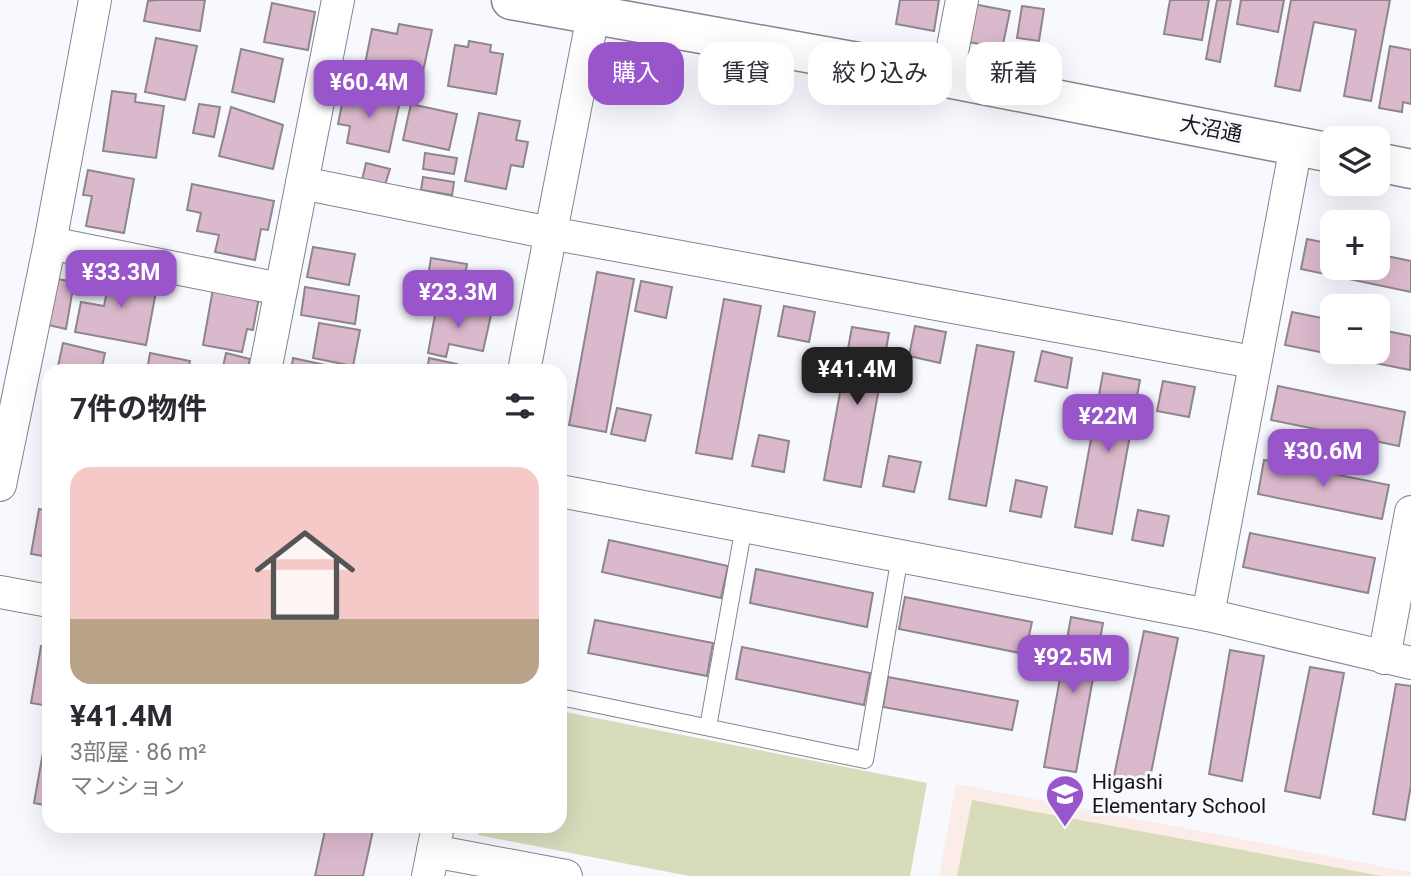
<!DOCTYPE html>
<html lang="ja">
<head>
<meta charset="utf-8">
<style>
	body { margin:0; font-family:Roboto,"Noto Sans JP",sans-serif; background:#f7f7f7; color:#2b2b33; height:100vh; display:flex; flex-direction:column; font-size:26px; white-space:nowrap }
	* { box-sizing:border-box; margin:0 }
	p { font-size:23px; color:#7c7c81 }
	.icon { flex:none; width:38px; height:38px; fill:none; stroke:currentColor; stroke-width:2; stroke-linecap:round; stroke-linejoin:round }
	.map { position:relative; flex:1; overflow:hidden }
	.sheet { position:absolute; left:42px; top:364px; width:525px; height:469px; display:flex; flex-direction:column; background:#fff; border-radius:21px; box-shadow:0 7px 28px #0002 }
	.sheet>* { flex:none }
	.hud { position:absolute; left:588px; top:42px; width:665px; height:63px; display:flex; gap:14px }
	.tools { position:absolute; left:1320px; top:126px; display:grid; gap:14px }
	.tools a { display:grid; place-items:center; width:70px; height:70px; border-radius:14px; background:#fff; box-shadow:0 7px 28px #0002; font-size:35px }
	.price { position:absolute; translate:-50% -60px; padding:0 16px; border-radius:14px; background:#9956cb; color:#fff; font-size:23px; line-height:46px; filter:drop-shadow(0 2px 4px #0008) }
	.price::after { content:''; position:absolute; left:50%; top:42px; width:21px; height:16px; margin-left:-10px; background:inherit; clip-path:polygon(0 0,100% 0,50% 100%) }
	.price.current { background:#222; color:#fff }
	ul { padding:0; list-style:none }
	li { display:grid; align-content:center; gap:14px; height:371px; padding:0 28px }
	li span { display:grid; place-items:center; height:217px; border-radius:21px; color:#555 }
	li>.icon { margin-inline-start:auto }
	span .icon { width:126px; height:126px; fill:#fffc; stroke-width:1 }
	li b { font-size:30px }
	h2 { display:flex; justify-content:space-between; align-items:center; height:84px; padding:0 28px; font-size:30px }
	.pill { padding:0 24px; border-radius:21px; background:#fff; box-shadow:0 7px 28px #0002; font-size:24px; line-height:63px }
	.pill.current { background:#9956cb; color:#fff }
	.map>svg:first-child { display:block }
	.education { fill:#fbece7 }
	.green { fill:#d8dcbb }
	.building { fill:#dbb9cc; stroke:#8f868b; stroke-width:2 }
	.lines { fill:none; stroke-linecap:round; stroke-linejoin:round }
	.service-casing { stroke:#84858d; stroke-width:18 }
	.minor-casing { stroke:#84858d; stroke-width:34 }
	.tertiary-casing { stroke:#84858d; stroke-width:41 }
	.service { stroke:#fff; stroke-width:16 }
	.minor { stroke:#fff; stroke-width:32 }
	.tertiary { stroke:#fff; stroke-width:38 }
	.labels { text-anchor:middle; dominant-baseline:central; stroke-width:6; stroke-linejoin:round; paint-order:stroke }
	.street-label { font-size:21px; fill:#161619; stroke:#f8f9ff }
	.poi-label { font-size:21px; fill:#161619; stroke:#f8f9ff; text-anchor:start }
</style>
</head>
<body>
<div class="map">
<svg width="1411" height="876" viewBox="0 0 1411 876">
	<rect width="100%" height="100%" fill="#f8f9ff"/>
	<path class="education" d="M956 784 1411 872V876H939Z"/>
	<g class="green">
		<path d="M560 711 927 783 910 876H689L478 835 480 826H560Z"/>
		<path d="M972 800 1382 876H957Z"/>
	</g>
	<g class="building">
		<path d="M157 0H205L200 31 144 21 148 1Z"/>
		<path d="M900 0H939L934 31 896 24Z"/>
		<path d="M1170 0H1209L1202 40 1164 34Z"/>
		<path d="M1217 0H1231L1220 62 1206 59Z"/>
		<path d="M1241 0H1284L1278 32 1237 24Z"/>
		<path d="M1291 0H1390L1371 101 1344 96 1356 30 1314 22 1300 91 1275 86Z"/>
		<path d="M272 3 315 12 308 50 264 42Z"/>
		<path d="M968 3 1010 11 1002 49 960 40Z"/>
		<path d="M1022 6 1044 9 1039 41 1017 38Z"/>
		<path d="M399 24 432 30 422 76 365 64 372 29 397 34Z"/>
		<path d="M156 38 197 46 185 100 145 92Z"/>
		<path d="M469 41 491 45 490 52 503 54 496 94 448 86 455 45 468 47Z"/>
		<path d="M1390 46 1411 50V104L1403 102 1402 112 1379 108Z"/>
		<path d="M241 49 283 59 274 102 232 92Z"/>
		<path d="M345 89 400 101 389 152 347 143 350 126 338 124Z"/>
		<path d="M112 91 136 94 135 102 164 106 156 158 103 151Z"/>
		<path d="M199 104 220 107 214 137 193 133Z"/>
		<path d="M411 104 457 114 449 150 403 140Z"/>
		<path d="M231 107 283 125 273 169 219 156Z"/>
		<path d="M479 113 520 121 516 140 528 142 523 167 511 165 506 189 465 181Z"/>
		<path d="M425 153 457 158 454 174 423 169Z"/>
		<path d="M366 163 390 169 385 185 362 180Z"/>
		<path d="M88 170 134 179 124 233 86 226 92 196 83 195Z"/>
		<path d="M423 177 454 182 452 195 421 190Z"/>
		<path d="M192 184 274 201 268 230 261 229 255 260 215 252 219 235 197 231 201 213 187 210Z"/>
		<path d="M1307 239 1332 244V268H1377V254L1411 261V292L1301 269Z"/>
		<path d="M313 247 355 254 349 285 307 277Z"/>
		<path d="M431 258 467 264 461 301 425 295Z"/>
		<path d="M111 271 158 281 146 345 75 332 81 302 104 306Z"/>
		<path d="M597 272 634 279 606 432 569 425Z"/>
		<path d="M58 279 74 282 66 329 48 325Z"/>
		<path d="M641 281 672 287 666 318 635 311Z"/>
		<path d="M305 287 359 296 355 324 301 315Z"/>
		<path d="M213 289 259 297 253 330 247 329 242 352 203 345Z"/>
		<path d="M724 299 761 306 732 459 696 453Z"/>
		<path d="M437 304 491 315 483 351 449 344 446 357 428 353Z"/>
		<path d="M784 306 815 312 809 342 778 336Z"/>
		<path d="M1292 312 1332 320V352H1377V329L1411 336 1410 370 1285 345Z"/>
		<path d="M319 323 360 330 353 366 313 358Z"/>
		<path d="M915 326 946 332 940 363 909 356Z"/>
		<path d="M852 327 889 333 861 487 824 480Z"/>
		<path d="M63 343 105 353 101 371H57Z"/>
		<path d="M977 345 1014 352 986 506 949 499Z"/>
		<path d="M1042 351 1072 358 1067 388 1035 381Z"/>
		<path d="M150 353 190 361 188 371H147Z"/>
		<path d="M226 353 250 359 247 371 223 367Z"/>
		<path d="M293 358 353 371H291Z"/>
		<path d="M429 358 457 364 456 371H427Z"/>
		<path d="M1103 373 1140 380 1112 534 1075 527Z"/>
		<path d="M1163 381 1195 387 1189 417 1157 411Z"/>
		<path d="M1278 386 1405 412 1399 446 1271 420Z"/>
		<path d="M617 408 651 415 645 441 611 434Z"/>
		<path d="M759 435 789 441 784 472 752 466Z"/>
		<path d="M889 456 921 462 914 492 883 486Z"/>
		<path d="M1264 460 1389 485 1382 519 1258 494Z"/>
		<path d="M1016 480 1047 487 1041 517 1010 511Z"/>
		<path d="M39 509 49 511V557L31 554Z"/>
		<path d="M1138 510 1169 516 1163 546 1132 540Z"/>
		<path d="M1250 533 1375 558 1368 593 1243 567Z"/>
		<path d="M609 540 728 566 721 598 602 572Z"/>
		<path d="M756 569 873 593 867 627 750 603Z"/>
		<path d="M905 597 1032 622 1025 654 899 629Z"/>
		<path d="M1071 617 1103 623 1076 772 1044 767Z"/>
		<path d="M595 620 713 643 707 676 588 653Z"/>
		<path d="M1144 631 1178 638 1148 788 1113 781Z"/>
		<path d="M41 646 49 648V706L31 703Z"/>
		<path d="M742 647 870 673 864 705 736 679Z"/>
		<path d="M1230 650 1264 656 1242 781 1209 774Z"/>
		<path d="M1310 667 1344 673 1320 798 1285 791Z"/>
		<path d="M888 677 1018 701 1012 730 883 707Z"/>
		<path d="M1396 684 1411 686V785L1405 820 1373 814Z"/>
		<path d="M49 718V806L34 803Z"/>
		<path d="M326 826H374L363 876H315Z"/>
	</g>
	<g class="lines">
		<g class="service-casing">
			<g id="service">
				<path d="M560 697 865 760 900 556"/>
				<path d="M708 727 744 526"/>
			</g>
		</g>
		<g class="minor-casing">
			<g id="minor">
				<path d="M947 78 962 0"/>
				<path d="M302 183 550 233 1253 362"/>
				<path d="M50 243 280 289"/>
				<path d="M265 371 338 0"/>
				<path d="M524 371 596 0"/>
				<path d="M0 485 50 243 95 0"/>
				<path d="M560 491 1208 615 1411 663"/>
				<path d="M0 592 49 601"/>
				<path d="M1208 615 1296 146"/>
				<path d="M1384 658 1411 512"/>
				<path d="M433 851 566 876"/>
				<path d="M428 876 438 826"/>
			</g>
		</g>
		<g class="tertiary-casing">
			<g id="tertiary">
				<path d="M511 0 947 78 1332 153"/>
				<path d="M1377 162 1411 169"/>
			</g>
		</g>
		<use href="#service" class="service"/>
		<use href="#minor" class="minor"/>
		<use href="#tertiary" class="tertiary"/>
	</g>
	<defs>
		<g id="school-pin" transform="scale(2.0125)"><path d="M0 17L-7.5 6A9.5 9.5 0 1 1 7.5 6Z" fill="#9956cb" stroke="#f8f9ff"/><path d="M0-5L7-2L0 1L-7-2ZM-4 1L0 2.5L4 1V4Q0 6-4 4Z" fill="#fff"/></g>
	</defs>
	<g fill-rule="evenodd">
		<use href="#school-pin" x="1065" y="794"/>
	</g>
	<g class="labels">
		<g class="street-label">
			<text transform="translate(1211 129) rotate(11)">大沼通</text>
		</g>
		<g class="poi-label">
			<text x="1092" y="782">Higashi<tspan x="1092" dy="24">Elementary School</tspan></text>
		</g>
	</g>
</svg>
<div class="tools">
<a><svg class="icon" aria-label="layers" viewBox="0 0 24 24"><path d="M12 4l9 5-9 5-9-5zM3 14l9 5 9-5"/></svg></a>
<a>+</a>
<a>−</a>
</div>
<b class="price" style="left:369px;top:120px">¥60.4M</b>
<b class="price" style="left:121px;top:310px">¥33.3M</b>
<b class="price" style="left:458px;top:330px">¥23.3M</b>
<b class="price current" style="left:857px;top:407px">¥41.4M</b>
<b class="price" style="left:1108px;top:454px">¥22M</b>
<b class="price" style="left:1323px;top:489px">¥30.6M</b>
<b class="price" style="left:1073px;top:695px">¥92.5M</b>
<div class="hud">
<a class="pill current">購入</a>
<a class="pill">賃貸</a>
<a class="pill">絞り込み</a>
<a class="pill">新着</a>
</div>
<section class="sheet">
<h2>7件の物件<svg class="icon" aria-label="filters" viewBox="0 0 24 24"><path d="M4 7h16M4 17h16"/><circle cx="9" cy="7" r="2"/><circle cx="15" cy="17" r="2"/></svg></h2>
<ul>
<li><span style="background:linear-gradient(#f6c9c9 70%,#b9a48a 0)"><svg class="icon" aria-label="home" viewBox="0 0 24 24"><path d="M3 11l9-7 9 7M6 9v11h12V9"/></svg></span><div><b>¥41.4M</b><p>3部屋 · 86 m²</p><p>マンション</p></div></li>
</ul>
</section>
</div>
</body>
</html>
